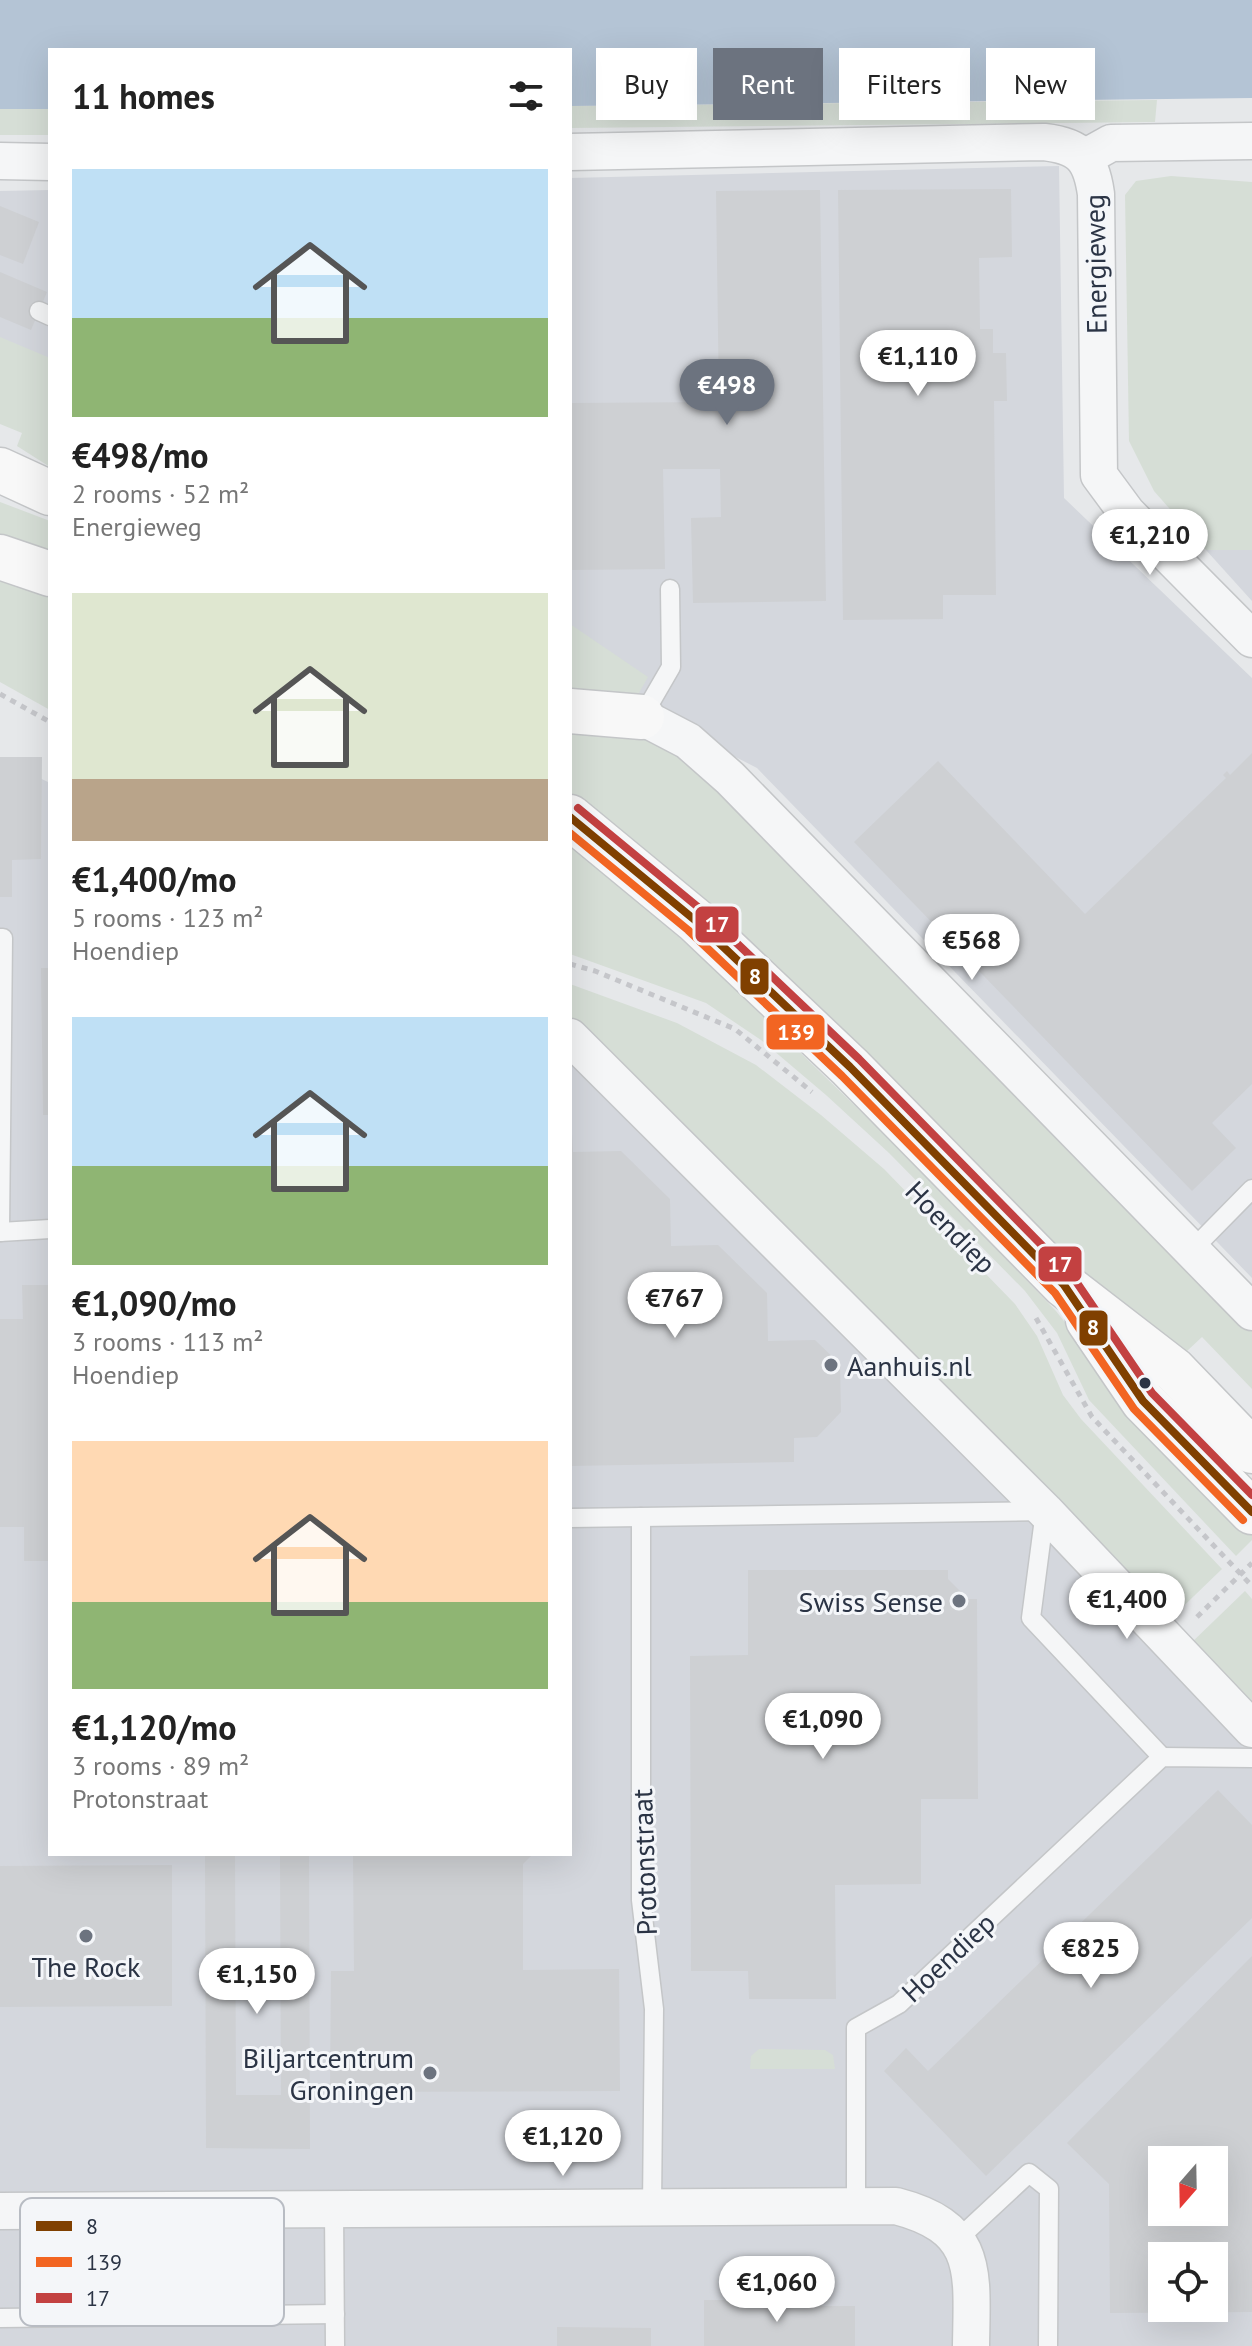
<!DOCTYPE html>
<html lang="en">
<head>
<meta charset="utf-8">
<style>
	body { margin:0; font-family:"PT Sans",sans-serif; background:#f2f2f2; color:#222; height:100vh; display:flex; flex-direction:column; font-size:30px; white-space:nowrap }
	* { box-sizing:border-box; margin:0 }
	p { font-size:26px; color:#767676 }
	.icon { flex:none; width:44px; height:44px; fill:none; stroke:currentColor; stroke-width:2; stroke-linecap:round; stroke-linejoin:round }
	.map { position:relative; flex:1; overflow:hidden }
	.sheet { position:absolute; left:48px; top:48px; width:524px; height:1808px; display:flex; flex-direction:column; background:#fff; border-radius:0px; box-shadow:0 8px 32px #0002 }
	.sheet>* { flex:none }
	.top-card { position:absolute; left:596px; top:48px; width:536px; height:72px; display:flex; gap:16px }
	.needle { width:52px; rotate:200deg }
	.buttons { position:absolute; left:1148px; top:2146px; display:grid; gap:16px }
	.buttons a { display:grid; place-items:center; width:80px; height:80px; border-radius:0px; background:#fff; box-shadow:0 8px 32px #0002; font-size:40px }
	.price { position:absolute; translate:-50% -68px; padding:0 18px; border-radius:28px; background:#fff; color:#222; font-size:26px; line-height:52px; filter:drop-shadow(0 2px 4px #0008) }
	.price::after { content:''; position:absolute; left:50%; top:48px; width:24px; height:18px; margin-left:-12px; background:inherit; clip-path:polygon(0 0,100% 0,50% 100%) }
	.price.current { background:#6c737f; color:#fff }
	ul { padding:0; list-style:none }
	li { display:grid; align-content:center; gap:16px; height:424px; padding:0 24px }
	li span { display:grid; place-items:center; height:248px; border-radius:0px; color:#555 }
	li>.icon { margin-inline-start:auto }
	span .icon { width:144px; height:144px; fill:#fffc; stroke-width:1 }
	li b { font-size:34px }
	h2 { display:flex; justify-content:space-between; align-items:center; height:96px; padding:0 24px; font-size:34px }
	.tag { padding:0 28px; border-radius:0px; background:#fff; box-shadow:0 8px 32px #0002; font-size:28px; line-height:72px }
	.tag.current { background:#6c737f; color:#fff }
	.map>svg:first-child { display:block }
	.built { fill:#d4d7dd; fill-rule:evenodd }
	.green { fill:#d6ded6 }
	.water { fill:#b4c4d5 }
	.building { fill:#ced0d3; fill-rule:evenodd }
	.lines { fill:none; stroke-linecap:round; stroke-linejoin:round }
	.lane-casing { stroke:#c4c6c8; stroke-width:21 }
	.street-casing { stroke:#c4c6c8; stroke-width:39 }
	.secondary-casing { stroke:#c4c6c8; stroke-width:47 }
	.path { stroke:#c5c6ca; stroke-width:5; stroke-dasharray:6 6; stroke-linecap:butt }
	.lane { stroke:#f5f6f7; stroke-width:18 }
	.street { stroke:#f5f6f7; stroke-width:36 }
	.secondary { stroke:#f8f8f8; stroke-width:44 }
	.bus-1-casing { stroke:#f4f6f9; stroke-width:14 }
	.bus-2-casing { stroke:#f4f6f9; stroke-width:14 }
	.bus-3-casing { stroke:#f4f6f9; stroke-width:14 }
	.bus-1 { stroke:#804000; stroke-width:8 }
	.bus-2 { stroke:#f26522; stroke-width:8 }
	.bus-3 { stroke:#c34141; stroke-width:8 }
	.poi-dot { fill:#6c737f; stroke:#f4f6f9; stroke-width:3 }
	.bus-dot { fill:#2b3445; stroke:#f4f6f9; stroke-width:3 }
	.labels { text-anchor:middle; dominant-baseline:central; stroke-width:6; stroke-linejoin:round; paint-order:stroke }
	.street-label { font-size:28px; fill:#2b3445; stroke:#f4f6f9 }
	.poi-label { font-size:28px; fill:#2b3445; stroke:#f4f6f9; text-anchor:end }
	.key { fill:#f4f6f9; stroke:#b8bcc3; stroke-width:2 }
	.key-label { font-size:22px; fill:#2b3445 }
	.line-badge { stroke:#f4f6f9; stroke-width:3 }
	.badge-label { font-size:22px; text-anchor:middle; font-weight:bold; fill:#fff }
</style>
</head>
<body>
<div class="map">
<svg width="1252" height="2346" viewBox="0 0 1252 2346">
	<rect width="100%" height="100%" fill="#e6e8ea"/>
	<g class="built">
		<path d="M1059 166 1064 498 1252 678V1278L757 768 570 672V178Z"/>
		<path d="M50 190V373L0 344V191Z"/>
		<path d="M1206 550H1252V601Z"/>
		<path d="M0 759 50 783V1854H570V1034L1252 1723V2346H0ZM1162 2160H1214V2212H1162ZM1162 2256H1214V2308H1162Z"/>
	</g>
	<g class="green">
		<path d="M1157 100 1155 122 570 128V106Z"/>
		<rect x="0" y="109" width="50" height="26"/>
		<path d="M1171 176 1252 182V550H1206L1154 491 1129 441 1125 195 1136 181Z"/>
		<path d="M0 337 50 358V467L17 446 22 433 0 424Z"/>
		<path d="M0 502 50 521V562L0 545Z"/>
		<path d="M0 574 50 592V710L0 682Z"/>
		<path d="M570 624 648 677 635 700 570 699Z"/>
		<path d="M570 720 684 749 1252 1331V1389L1202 1337 1187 1351 1108 1297 632 841 570 792Z"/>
		<path d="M570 845 618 882 710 965 919 1168 1056 1311 1126 1399 1252 1531V1540L1236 1556 1089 1400 1057 1333 1025 1291 889 1153 826 1095 761 1040 706 1003 570 954Z"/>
		<path d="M570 984 677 1023 756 1065 821 1115 884 1169 1015 1304 1037 1336 1063 1395 1081 1419 1222 1569 1166 1623 570 1018Z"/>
		<path d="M1245 1591 1252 1599V1713L1188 1646Z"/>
		<path d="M759 2049 825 2050 833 2055 835 2069H750L751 2056Z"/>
	</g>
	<path class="water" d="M0 0H1252V98L570 106V50H50V109H0Z"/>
	<g class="building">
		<path d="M1011 189 1012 257 979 258 980 329H993V353H1006L1007 401H994L996 595H943V619L843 620 838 190Z"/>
		<path d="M820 190 826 601 693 603 691 518 721 517 720 469H663L665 569 570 570V403L719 402 716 191Z"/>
		<path d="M0 206 39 222 23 264 0 255Z"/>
		<path d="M0 272 47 292 31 330 0 317Z"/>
		<path d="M1252 753V1084L1212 1123 1236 1148 1192 1191 854 842 938 761 1085 914 1226 778 1223 775 1227 771 1230 775Z"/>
		<path d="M0 757H42L41 859 12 860V897H0Z"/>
		<path d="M41 968H50V1115H43Z"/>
		<path d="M570 1098 573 1152 621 1151 670 1199 671 1246 718 1245 767 1293 768 1341 815 1340 840 1364 841 1412 817 1437 794 1438V1462L570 1466Z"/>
		<path d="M22 1285H50V1561H24V1527H0V1319H23Z"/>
		<path d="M748 1570H948V1579L968 1599H977L978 1799H921V1884L835 1885 836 1999H749L748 1971H691L690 1656 748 1655Z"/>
		<path d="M1218 1790 1252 1825V1918L986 2176 884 2071 906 2048 928 2071Z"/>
		<path d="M205 1854H235L236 2095H281L280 1854H309L310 2149 206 2148Z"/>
		<path d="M353 1854H528L531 1856 523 1864V1970L619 1969 620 2091 330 2092 331 1971H354Z"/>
		<path d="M172 1865V2006L0 2007V1866Z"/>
		<path d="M1252 1956V2312L1110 2313 1109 2184 1067 2143ZM1162 2160H1214V2212H1162ZM1162 2256H1214V2308H1162Z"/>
		<path d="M704 2300H782V2306H855V2346H704Z"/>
		<path d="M557 2327 651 2328V2346H557Z"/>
	</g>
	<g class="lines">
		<g class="lane-casing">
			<g id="lane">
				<path d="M39 311 50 316"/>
				<path d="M642 717 671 667 670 589"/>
				<path d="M0 938H3L0 1232"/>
				<path d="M0 1232 50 1229"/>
				<path d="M1193 1249 1252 1189"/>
				<path d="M641 1517V1900L654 2009 652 2207"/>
				<path d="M570 1518 1045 1511 1031 1618 1162 1757"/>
				<path d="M856 2204V2028L899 2004 1162 1757 1252 1758"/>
				<path d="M334 2210 335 2346"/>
				<path d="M958 2239 1029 2173 1049 2189 1048 2346"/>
				<path d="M0 2318 335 2314"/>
			</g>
		</g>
		<g class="street-casing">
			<g id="street">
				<path d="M570 152 1044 142C1080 146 1091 158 1096 194L1099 475 1127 513 1252 639"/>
				<path d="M1084 158 1111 143 1252 141"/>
				<path d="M0 161 50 162"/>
				<path d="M642 717 688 741 730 778 1252 1312"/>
				<path d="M570 1037 1045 1511 1252 1729"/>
				<path d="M0 2211 896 2206C980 2228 972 2271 971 2346"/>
			</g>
		</g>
		<g class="secondary-casing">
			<g id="secondary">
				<path d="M0 470 50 493"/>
				<path d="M0 557 50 574"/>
				<path d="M570 711 642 717"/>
				<path d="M570 817 696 921 850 1067 1064 1285 1174 1370 1252 1451"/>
				<path d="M1088 1320 1143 1401 1252 1512"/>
			</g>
		</g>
		<g class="path">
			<path d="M0 694 50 722"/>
			<path d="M570 964 595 971 735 1029 812 1092"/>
			<path d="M1036 1318 1092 1417 1252 1586"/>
			<path d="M1197 1617 1252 1563"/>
		</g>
		<use href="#lane" class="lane"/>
		<use href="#street" class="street"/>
		<use href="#secondary" class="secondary"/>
		<g class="bus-1-casing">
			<path id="bus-1" d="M570 817 696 921 850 1067 1064 1285 1143 1401 1252 1512"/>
		</g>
		<g class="bus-2-casing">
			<path id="bus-2" d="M570 833 688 930 842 1076 1055 1293 1134 1409 1243 1520"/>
		</g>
		<g class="bus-3-casing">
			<path id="bus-3" d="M578 808 704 912 859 1059 1073 1277 1152 1393 1252 1495"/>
		</g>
		<use href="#bus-1" class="bus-1"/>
		<use href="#bus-2" class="bus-2"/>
		<use href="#bus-3" class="bus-3"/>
	</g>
	<g class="poi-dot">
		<circle cx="831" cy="1365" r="8"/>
		<circle cx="959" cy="1601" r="8"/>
		<circle cx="86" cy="1936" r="8"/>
		<circle cx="430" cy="2073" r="8"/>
	</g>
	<circle class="bus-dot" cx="1145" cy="1383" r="7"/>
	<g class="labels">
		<g class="street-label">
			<text transform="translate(1095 264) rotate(-91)">Energieweg</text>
			<text transform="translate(951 1227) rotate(46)">Hoendiep</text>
			<text transform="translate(644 1862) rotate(-92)">Protonstraat</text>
			<text transform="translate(948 1957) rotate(-43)">Hoendiep</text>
		</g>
		<g class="poi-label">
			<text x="847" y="1365" text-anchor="start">Aanhuis.nl</text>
			<text x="943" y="1601">Swiss Sense</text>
			<text x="86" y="1966" text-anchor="middle">The Rock</text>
			<text x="414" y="2057">Biljartcentrum<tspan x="414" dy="32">Groningen</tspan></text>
		</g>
	</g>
	<rect x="20" y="2198" width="264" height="128" rx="12" class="key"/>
	<rect x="36" y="2221" width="36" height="10" fill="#804000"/>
	<rect x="36" y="2257" width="36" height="10" fill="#f26522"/>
	<rect x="36" y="2293" width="36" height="10" fill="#c34141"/>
	<g class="key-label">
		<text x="86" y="2234">8</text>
		<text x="86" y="2270">139</text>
		<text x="86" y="2306">17</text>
	</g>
	<g class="line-badge">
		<rect x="694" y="905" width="46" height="39" rx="8" fill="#c34141"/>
		<rect x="739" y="957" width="31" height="39" rx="8" fill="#804000"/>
		<rect x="765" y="1013" width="61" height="38" rx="8" fill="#f26522"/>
		<rect x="1037" y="1245" width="46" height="38" rx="8" fill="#c34141"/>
		<rect x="1078" y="1309" width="31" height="38" rx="8" fill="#804000"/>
	</g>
	<g class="badge-label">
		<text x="717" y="932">17</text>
		<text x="755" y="984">8</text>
		<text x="796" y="1040">139</text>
		<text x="1060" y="1272">17</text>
		<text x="1093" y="1335">8</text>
	</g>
</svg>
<div class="buttons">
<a><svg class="needle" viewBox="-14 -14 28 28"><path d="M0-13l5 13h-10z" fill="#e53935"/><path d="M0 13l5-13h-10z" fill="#767676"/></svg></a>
<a><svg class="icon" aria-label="locate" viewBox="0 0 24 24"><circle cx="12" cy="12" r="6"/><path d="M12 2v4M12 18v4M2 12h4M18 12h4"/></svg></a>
</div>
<b class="price" style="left:918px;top:398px">€1,110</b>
<b class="price current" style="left:727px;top:427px">€498</b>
<b class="price" style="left:1150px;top:577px">€1,210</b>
<b class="price" style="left:972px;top:982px">€568</b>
<b class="price" style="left:675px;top:1340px">€767</b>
<b class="price" style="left:1127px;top:1641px">€1,400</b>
<b class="price" style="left:823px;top:1761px">€1,090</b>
<b class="price" style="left:1091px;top:1990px">€825</b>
<b class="price" style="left:257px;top:2016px">€1,150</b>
<b class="price" style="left:563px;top:2178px">€1,120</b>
<b class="price" style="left:777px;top:2324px">€1,060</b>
<div class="top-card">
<a class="tag">Buy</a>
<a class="tag current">Rent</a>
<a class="tag">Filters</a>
<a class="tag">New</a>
</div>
<section class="sheet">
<h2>11 homes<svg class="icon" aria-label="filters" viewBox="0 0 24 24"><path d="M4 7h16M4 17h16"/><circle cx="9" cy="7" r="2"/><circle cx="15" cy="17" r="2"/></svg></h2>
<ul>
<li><span style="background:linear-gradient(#bfe0f5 60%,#8fb573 0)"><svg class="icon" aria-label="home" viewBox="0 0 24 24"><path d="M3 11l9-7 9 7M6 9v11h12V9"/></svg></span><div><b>€498/mo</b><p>2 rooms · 52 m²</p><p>Energieweg</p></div></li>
<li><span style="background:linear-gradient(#dfe7d0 75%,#b9a48a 0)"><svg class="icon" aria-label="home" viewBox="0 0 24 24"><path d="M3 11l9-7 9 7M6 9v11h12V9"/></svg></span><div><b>€1,400/mo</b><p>5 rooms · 123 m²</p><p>Hoendiep</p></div></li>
<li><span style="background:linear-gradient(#bfe0f5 60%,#8fb573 0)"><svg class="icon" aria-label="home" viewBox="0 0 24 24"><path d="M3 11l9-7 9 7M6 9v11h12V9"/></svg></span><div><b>€1,090/mo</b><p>3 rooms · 113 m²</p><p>Hoendiep</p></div></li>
<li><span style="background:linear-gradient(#ffd9b3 65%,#8fb573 0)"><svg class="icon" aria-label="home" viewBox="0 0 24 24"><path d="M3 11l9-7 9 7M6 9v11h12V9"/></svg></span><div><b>€1,120/mo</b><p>3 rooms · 89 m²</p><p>Protonstraat</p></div></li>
</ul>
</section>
</div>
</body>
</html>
